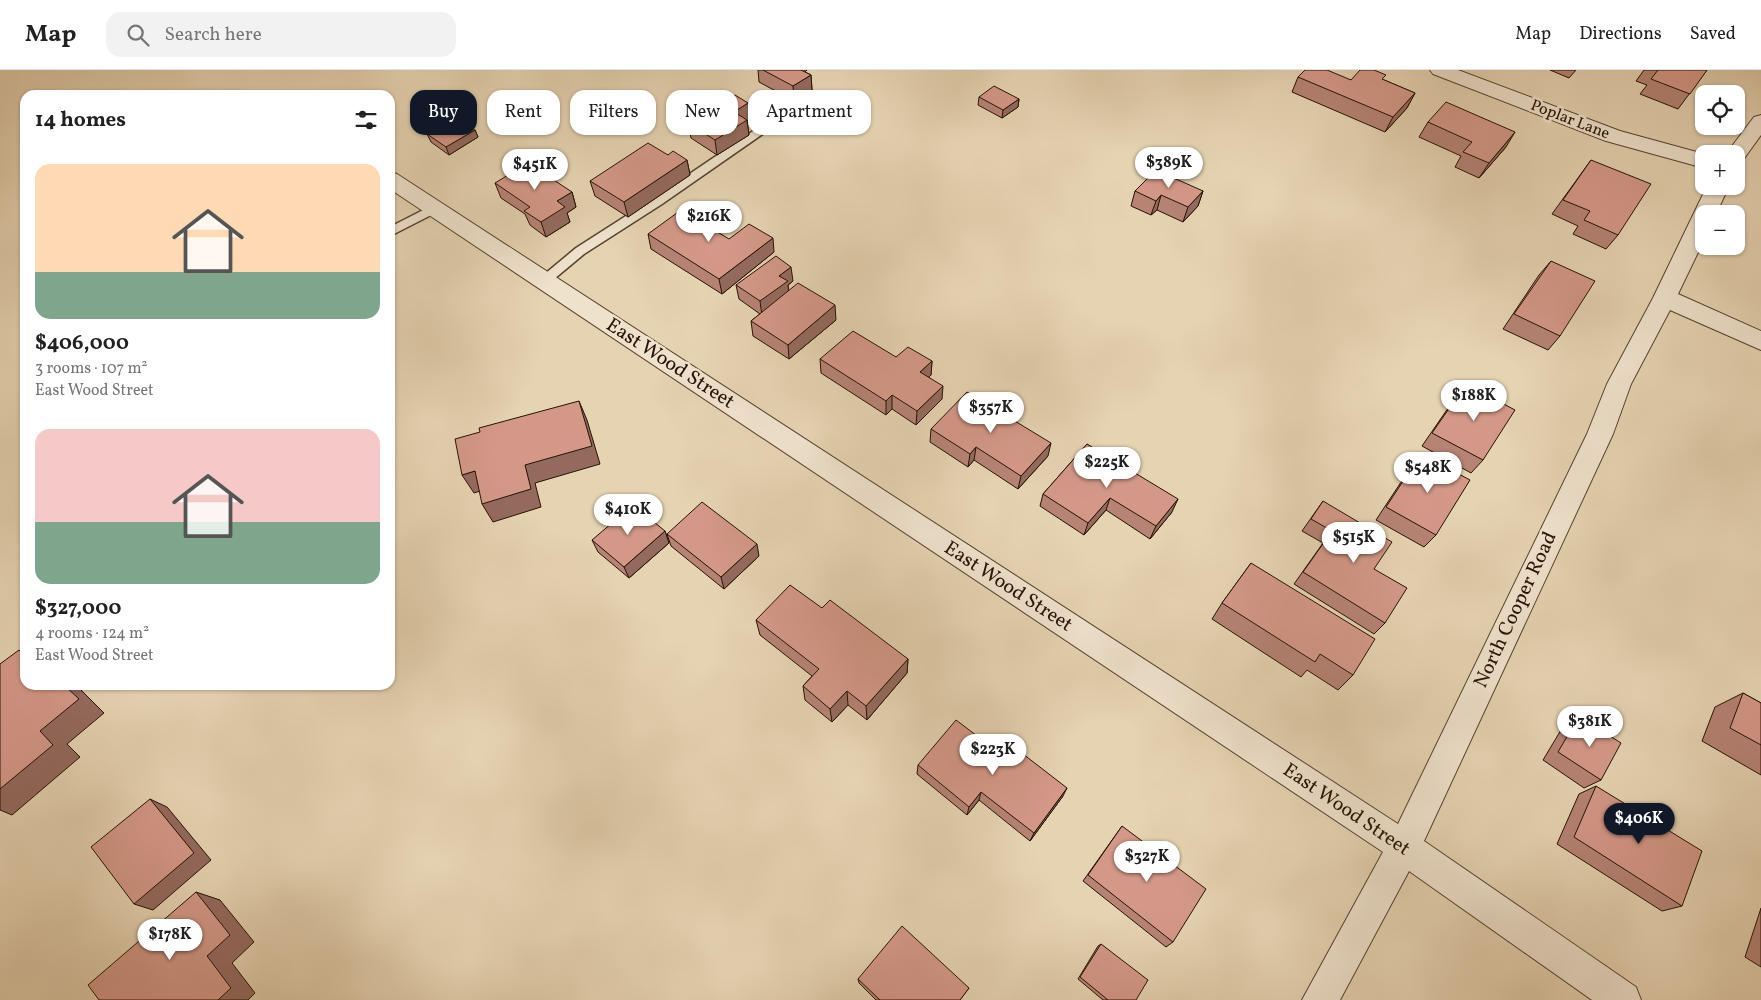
<!DOCTYPE html>
<html lang="en">
<head>
<meta charset="utf-8">
<style>
	body { margin:0; font-family:Vollkorn,serif; background:#f2f2f2; color:#222; height:100vh; display:flex; flex-direction:column; font-size:19px; white-space:nowrap }
	* { box-sizing:border-box; margin:0 }
	p { font-size:16px; color:#767676 }
	.icon { flex:none; width:28px; height:28px; fill:none; stroke:currentColor; stroke-width:2; stroke-linecap:round; stroke-linejoin:round }
	.map { position:relative; flex:1; overflow:hidden }
	.details { position:absolute; left:20px; top:20px; width:375px; height:600px; display:flex; flex-direction:column; background:#fff; border-radius:15px; box-shadow:0 1px 4px #0004 }
	.details>* { flex:none }
	.top-card { position:absolute; left:410px; top:20px; width:475px; height:45px; display:flex; gap:10px }
	.fabs { position:absolute; left:1695px; top:15px; display:grid; gap:10px }
	.fabs a { display:grid; place-items:center; width:50px; height:50px; border-radius:10px; background:#fff; box-shadow:0 1px 4px #0004; font-size:25px }
	.price { position:absolute; translate:-50% -42px; padding:0 11px; border-radius:18px; background:#fff; color:#222; font-size:16px; line-height:32px; filter:drop-shadow(0 1px 2px #0008) }
	.price::after { content:''; position:absolute; left:50%; top:30px; width:15px; height:11px; margin-left:-8px; background:inherit; clip-path:polygon(0 0,100% 0,50% 100%) }
	.price.on { background:#111827; color:#fff }
	ul { padding:0; list-style:none }
	li { display:grid; align-content:center; gap:10px; height:265px; padding:0 15px }
	li span { display:grid; place-items:center; height:155px; border-radius:15px; color:#555 }
	li>.icon { margin-inline-start:auto }
	span .icon { width:90px; height:90px; fill:#fffc; stroke-width:1 }
	li b { font-size:21px }
	h2 { display:flex; justify-content:space-between; align-items:center; height:60px; padding:0 15px; font-size:21px }
	.tag { padding:0 18px; border-radius:15px; background:#fff; box-shadow:0 1px 4px #0004; font-size:18px; line-height:45px }
	.tag.on { background:#111827; color:#fff }
	header { display:flex; align-items:center; gap:30px; box-sizing:border-box; height:70px; padding:0 25px; background:#fff; border-bottom:1px solid #e0e0e0 }
	header strong { font-size:24px }
	nav { display:flex; gap:28px; margin-inline-start:auto; font-size:18px }
	.search { width:350px; height:45px; background:#f2f2f2; display:flex; align-items:center; gap:12px; box-sizing:border-box; padding:0 18px; border-radius:15px; color:#767676; font-size:19px }
	.map>svg:first-child { display:block }
	.lines { fill:none; stroke-linecap:round; stroke-linejoin:round }
	.service-casing { stroke:#564230; stroke-width:3 }
	.minor-casing { stroke:#564230; stroke-width:2 }
	.service { fill:#efe2cd; fill-rule:evenodd }
	.minor { fill:#efe2cd; fill-rule:evenodd }
	.wall { fill:#b68375; stroke:#261204 }
	.shaded-wall { fill:#946a5f; stroke:#261204 }
	.building { fill:#d49888; stroke:#261204 }
	.labels { text-anchor:middle; dominant-baseline:central; stroke-width:5; stroke-linejoin:round; paint-order:stroke }
	.far-street-label { font-size:16px; fill:#261204; stroke:#efe2cd }
	.street-label { font-size:20px; fill:#261204; stroke:#efe2cd }
</style>
</head>
<body>
<header>
<strong>Map</strong>
<div class="search"><svg class="icon" aria-label="search" viewBox="0 0 24 24"><circle cx="10" cy="10" r="6"/><path d="M15 15l6 6"/></svg>Search here</div>
<nav><a>Map</a><a>Directions</a><a>Saved</a></nav>
</header>
<div class="map">
<svg width="1761" height="930" viewBox="0 0 1761 930">
	<rect width="100%" height="100%" fill="#e6d3b2"/>
	<filter id="stains"><feTurbulence type="fractalNoise" baseFrequency=".004" numOctaves="4"/><feColorMatrix values="0 0 0 0 .2 0 0 0 0 .09 0 0 0 0 .02 0 0 0 .5 -.17"/></filter>
	<radialGradient id="worn" r=".72"><stop offset=".6" stop-color="#630" stop-opacity="0"/><stop offset="1" stop-color="#630" stop-opacity=".3"/></radialGradient>
	<g class="lines">
		<g class="service-casing">
			<g id="service">
				<path d="M778 39 783 42 767 61 662 134 584 184 548 214H540L538 211 540 208 576 178 654 128 759 57 774 40Z"/>
				<path d="M435 134 441 138 439 141 390 166V157Z"/>
			</g>
		</g>
		<g class="minor-casing">
			<g id="minor">
				<path d="M1430 0H1458L1620 61 1704 84V98L1606 71 1433 4Z"/>
				<path d="M1761 45V65L1743 90 1736 92V84H1726L1754 47Z"/>
				<path d="M390 102 397 104 1398 754 1587 364 1607 314 1653 228 1707 116H1729L1716 144H1704V170L1678 224 1761 261V280L1670 240 1631 314 1613 364 1424 771 1636 917 1641 930H1592L1409 801 1340 930H1302L1383 782 390 119Z"/>
			</g>
		</g>
		<use href="#service" class="service"/>
		<use href="#minor" class="minor"/>
	</g>
	<g class="wall">
		<path d="M758 0H807L805 2 811 5 812 20 794 31 759 12Z"/>
		<path d="M1550 0H1576L1569 8Z"/>
		<path d="M1644 0H1707L1678 39 1640 24 1647 15 1636 11Z"/>
		<path d="M1298 7 1351 10H1384L1415 23 1407 38 1385 62 1292 22Z"/>
		<path d="M979 27 1019 29 1018 37 1002 48 978 35Z"/>
		<path d="M750 48 747 51 749 65 717 85 691 68 688 53Z"/>
		<path d="M1428 52 1506 77 1479 108 1455 97 1461 86 1419 67Z"/>
		<path d="M475 60 478 67 449 85 431 72 427 64Z"/>
		<path d="M668 85 687 90 690 105 628 147 595 126 590 111Z"/>
		<path d="M1591 90 1618 165 1606 179 1573 164 1578 156 1552 144Z"/>
		<path d="M495 113 572 122 576 137 567 143 570 152 546 167 530 155 525 144 501 128Z"/>
		<path d="M1135 121H1203L1198 136 1183 152 1157 140 1151 145 1131 136Z"/>
		<path d="M648 164 774 182 722 224 651 179Z"/>
		<path d="M1551 191 1560 266 1548 280 1503 259 1539 205Z"/>
		<path d="M793 211 788 215 789 221 836 250 789 289 753 266 751 251 760 244 739 229 736 215Z"/>
		<path d="M896 287 932 291 931 305 929 307 942 329 916 355 892 339 886 345 821 303 820 289Z"/>
		<path d="M1466 314 1483 390 1471 403 1422 376 1455 328Z"/>
		<path d="M931 359 1048 386 1018 419 974 390 968 397 930 372Z"/>
		<path d="M1087 374 1172 442 1150 469 1106 440 1084 465 1040 436 1043 424Z"/>
		<path d="M1421 384 1436 465 1424 477 1376 450 1411 397Z"/>
		<path d="M1323 431 1374 499 1385 553 1374 564 1294 514 1323 473 1302 461Z"/>
		<path d="M665 461 669 473 629 508 598 482 592 470Z"/>
		<path d="M667 464 759 486 724 519 671 476Z"/>
		<path d="M1251 493 1353 605 1338 620 1307 600 1301 607 1212 549 1222 533Z"/>
		<path d="M822 538 908 589 907 603 867 650 848 635 832 652 805 630 803 616 812 606 760 565 756 550Z"/>
		<path d="M1743 623 1761 633V705L1702 671 1715 637Z"/>
		<path d="M1579 646 1601 710 1584 718 1543 690 1564 655Z"/>
		<path d="M1005 687 1063 726 1030 771 979 730 967 745 917 704 918 695Z"/>
		<path d="M1596 716 1682 836 1662 841 1557 774 1579 724Z"/>
		<path d="M1122 756 1173 872 1166 877 1083 811Z"/>
		<path d="M1761 838V897L1745 887Z"/>
		<path d="M1101 874 1136 930H1103L1078 909 1098 876Z"/>
		<path d="M858 909 969 918 960 930H876L859 913Z"/>
	</g>
	<g class="shaded-wall">
		<path d="M811 5 812 20 794 31 793 16Z"/>
		<path d="M1415 23 1407 38 1385 62 1393 47Z"/>
		<path d="M1019 29 1018 37 1002 48 1003 40Z"/>
		<path d="M748 33 750 48 747 51 749 65 717 85 715 70 734 42Z"/>
		<path d="M475 60 478 67 449 85 446 77Z"/>
		<path d="M1515 62 1506 77 1479 108 1489 93Z"/>
		<path d="M687 90 690 105 628 147 624 132Z"/>
		<path d="M1203 121 1198 136 1183 152 1188 137Z"/>
		<path d="M572 122 576 137 567 143 570 152 546 167 541 152 557 131Z"/>
		<path d="M1161 125 1157 140 1151 145 1156 131Z"/>
		<path d="M773 168 774 182 722 224 719 209Z"/>
		<path d="M791 197 793 211 788 215 789 226 762 246 760 231 779 206Z"/>
		<path d="M835 235 836 250 789 289 788 275Z"/>
		<path d="M932 291 931 305 920 316V302Z"/>
		<path d="M943 316 942 329 916 355 917 341Z"/>
		<path d="M892 325V339L886 345V331Z"/>
		<path d="M579 331 587 350 600 394 535 413 541 437 493 452 482 434Z"/>
		<path d="M1051 373 1048 386 1018 419 1021 406Z"/>
		<path d="M976 377 974 390 968 397 970 384Z"/>
		<path d="M475 401 486 419 474 423 462 405Z"/>
		<path d="M1110 428 1106 440 1084 465 1088 453Z"/>
		<path d="M1178 429 1172 442 1150 469 1156 456Z"/>
		<path d="M665 461 669 473 629 508 624 497Z"/>
		<path d="M757 474 759 486 724 519 721 507Z"/>
		<path d="M908 589 907 603 867 650 866 636Z"/>
		<path d="M64 615H76L104 643 67 674 80 687 12 745 0 740V719L40 661Z"/>
		<path d="M847 621 848 635 832 652 830 639Z"/>
		<path d="M1067 718 1063 726 1030 771 1034 763Z"/>
		<path d="M981 722 979 730 967 745 969 737Z"/>
		<path d="M150 729 167 737 211 790 153 840 134 834Z"/>
		<path d="M196 822 220 830 254 872 232 893 255 923 248 930H218L207 886Z"/>
	</g>
	<g class="building">
		<path d="M763 0H801L811 5 793 16Z"/>
		<path d="M1305 0H1327L1351 10 1360 0H1374L1386 5 1382 9 1415 23 1393 47 1298 7Z"/>
		<path d="M1657 0H1707L1690 24 1651 9 1658 0Z"/>
		<path d="M994 16 1019 29 1003 40 979 27Z"/>
		<path d="M735 25 748 33 734 42 747 50 715 70 688 53Z"/>
		<path d="M1446 32 1515 62 1489 93 1463 82 1472 72 1428 52Z"/>
		<path d="M456 48 475 60 446 77 427 64Z"/>
		<path d="M648 73 668 85 673 81 687 90 624 132 590 111Z"/>
		<path d="M1591 90 1651 114 1618 165 1584 150 1590 141 1563 130Z"/>
		<path d="M528 93 572 122 557 131 565 137 541 152 524 141 530 137 495 113Z"/>
		<path d="M1156 100 1203 121 1188 137 1161 125 1156 131 1135 121Z"/>
		<path d="M681 140 729 169 749 154 773 168 719 209 648 164Z"/>
		<path d="M776 186 791 197 779 206 788 211 760 231 736 215Z"/>
		<path d="M1551 191 1595 211 1560 266 1514 244Z"/>
		<path d="M798 213 835 235 788 275 751 251Z"/>
		<path d="M853 261 896 287 908 277 932 291 920 302 943 316 917 341 892 325 886 331 820 289Z"/>
		<path d="M1466 314 1515 340 1483 390 1432 363Z"/>
		<path d="M967 322 1051 373 1021 406 976 377 970 384 931 359Z"/>
		<path d="M579 331 592 376 525 395 531 419 482 434 475 401 462 405 455 369 480 362 479 358Z"/>
		<path d="M1087 374 1178 429 1156 456 1110 428 1088 453 1043 424Z"/>
		<path d="M1421 384 1470 410 1436 465 1386 437Z"/>
		<path d="M1323 431 1392 472 1374 499 1407 518 1385 553 1303 502 1332 461 1311 449Z"/>
		<path d="M702 432 757 474 721 507 667 464Z"/>
		<path d="M633 435 665 461 624 497 592 470Z"/>
		<path d="M1251 493 1375 569 1353 605 1320 584 1315 592 1222 533Z"/>
		<path d="M790 515 822 538 830 530 908 589 866 636 847 621 830 639 803 616 819 599 756 550Z"/>
		<path d="M19 580 25 586V615H64L79 629 40 661 53 675 0 719V594Z"/>
		<path d="M1743 623 1761 633V675L1730 658Z"/>
		<path d="M1579 646 1621 673 1601 710 1558 682Z"/>
		<path d="M956 650 1005 687 1014 677 1067 718 1034 763 981 722 969 737 918 695Z"/>
		<path d="M1596 716 1702 781 1682 836 1574 767Z"/>
		<path d="M150 729 194 783 134 834 91 777Z"/>
		<path d="M1122 756 1206 819 1173 872 1088 805Z"/>
		<path d="M196 822 230 865 207 886 231 918 218 930H99L88 915Z"/>
		<path d="M902 856 969 918 960 930H880L858 909Z"/>
		<path d="M1101 874 1148 910 1136 930H1108L1080 907Z"/>
	</g>
	<g class="labels">
		<g class="far-street-label">
			<text transform="translate(1570 50) rotate(21)">Poplar Lane</text>
		</g>
		<g class="street-label">
			<text transform="translate(670 294) rotate(33)">East Wood Street</text>
			<text transform="translate(1008 517) rotate(33)">East Wood Street</text>
			<text transform="translate(1516 540) rotate(-65)">North Cooper Road</text>
			<text transform="translate(1346 740) rotate(34)">East Wood Street</text>
		</g>
	</g>
	<rect width="100%" height="100%" filter="url(#stains)"/>
	<rect width="100%" height="100%" fill="url(#worn)"/>
</svg>
<div class="fabs">
<a><svg class="icon" aria-label="locate" viewBox="0 0 24 24"><circle cx="12" cy="12" r="6"/><path d="M12 2v4M12 18v4M2 12h4M18 12h4"/></svg></a>
<a>+</a>
<a>−</a>
</div>
<b class="price" style="left:1169px;top:119px">$389K</b>
<b class="price" style="left:535px;top:121px">$451K</b>
<b class="price" style="left:709px;top:173px">$216K</b>
<b class="price" style="left:1474px;top:352px">$188K</b>
<b class="price" style="left:991px;top:364px">$357K</b>
<b class="price" style="left:1107px;top:419px">$225K</b>
<b class="price" style="left:1428px;top:424px">$548K</b>
<b class="price" style="left:628px;top:466px">$410K</b>
<b class="price" style="left:1354px;top:494px">$515K</b>
<b class="price" style="left:1590px;top:678px">$381K</b>
<b class="price" style="left:993px;top:706px">$223K</b>
<b class="price on" style="left:1639px;top:775px">$406K</b>
<b class="price" style="left:1147px;top:813px">$327K</b>
<b class="price" style="left:170px;top:891px">$178K</b>
<div class="top-card">
<a class="tag on">Buy</a>
<a class="tag">Rent</a>
<a class="tag">Filters</a>
<a class="tag">New</a>
<a class="tag">Apartment</a>
</div>
<section class="details">
<h2>14 homes<svg class="icon" aria-label="filters" viewBox="0 0 24 24"><path d="M4 7h16M4 17h16"/><circle cx="9" cy="7" r="2"/><circle cx="15" cy="17" r="2"/></svg></h2>
<ul>
<li><span style="background:linear-gradient(#ffd9b3 70%,#7fa58c 0)"><svg class="icon" aria-label="home" viewBox="0 0 24 24"><path d="M3 11l9-7 9 7M6 9v11h12V9"/></svg></span><div><b>$406,000</b><p>3 rooms · 107 m²</p><p>East Wood Street</p></div></li>
<li><span style="background:linear-gradient(#f6c9c9 60%,#7fa58c 0)"><svg class="icon" aria-label="home" viewBox="0 0 24 24"><path d="M3 11l9-7 9 7M6 9v11h12V9"/></svg></span><div><b>$327,000</b><p>4 rooms · 124 m²</p><p>East Wood Street</p></div></li>
</ul>
</section>
</div>
</body>
</html>
